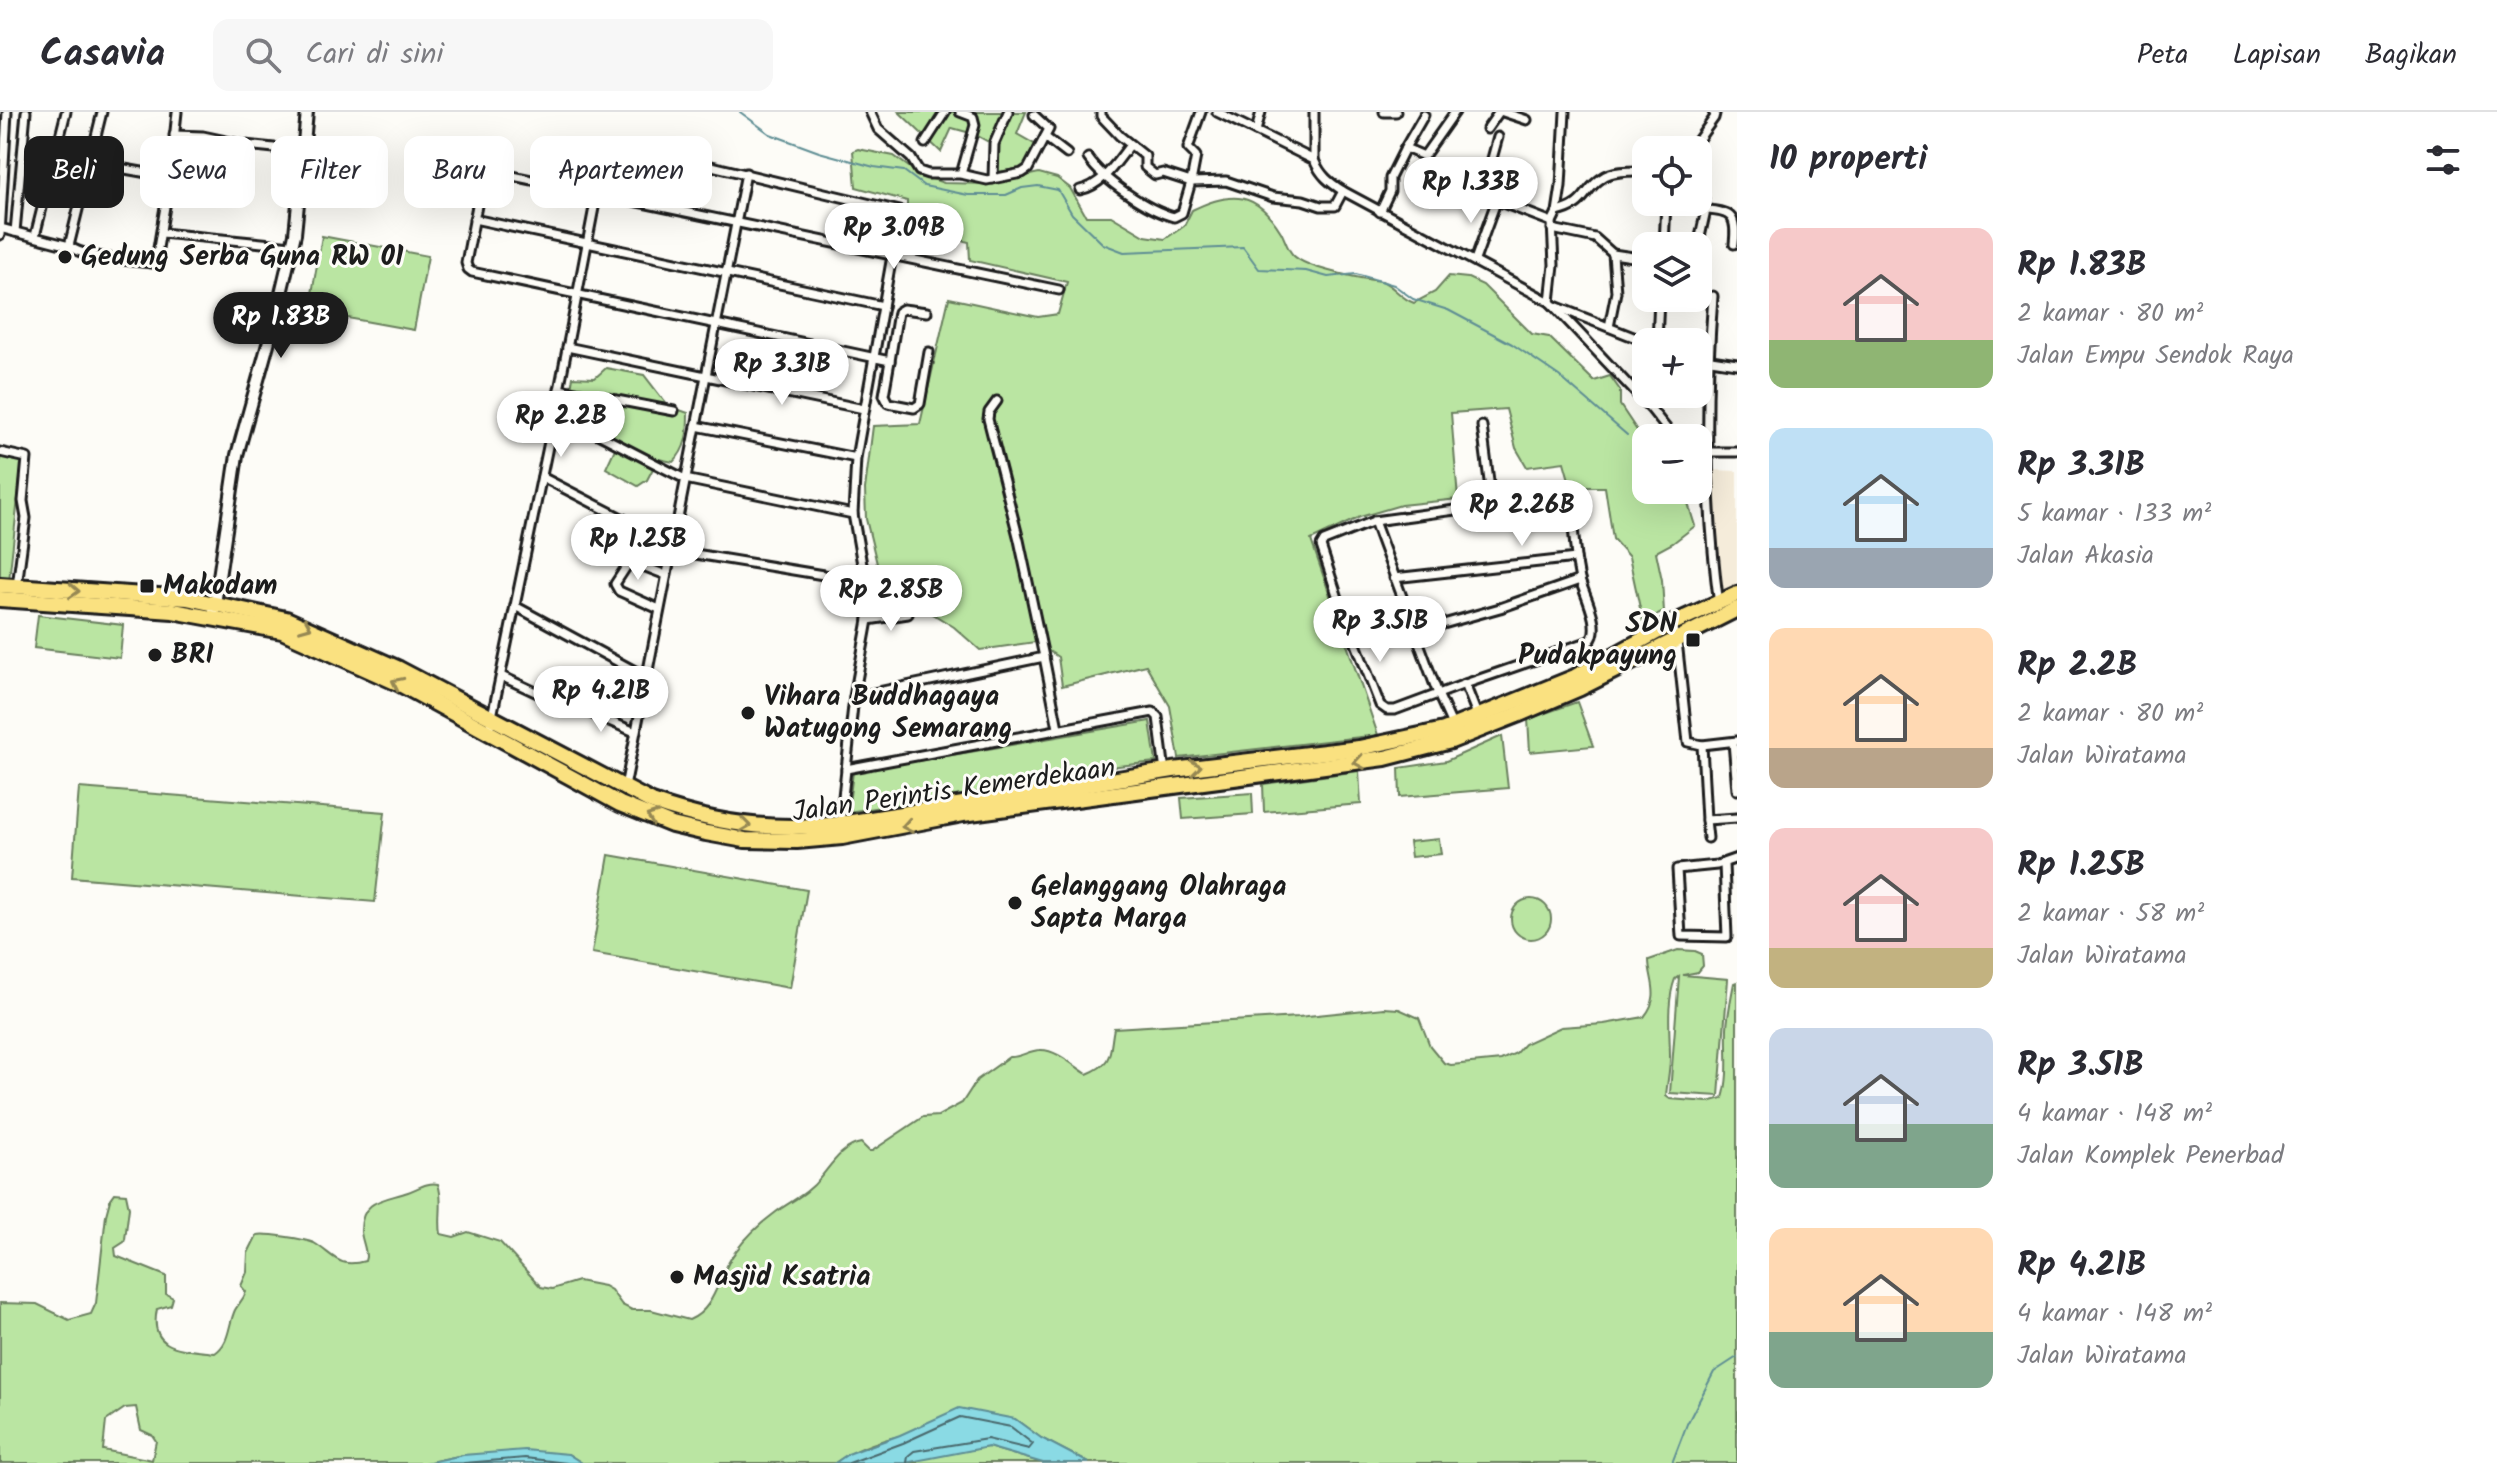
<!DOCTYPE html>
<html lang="id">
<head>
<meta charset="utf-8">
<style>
	body { margin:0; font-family:Kalam,sans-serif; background:#f7f7f7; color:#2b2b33; height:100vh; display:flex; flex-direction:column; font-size:30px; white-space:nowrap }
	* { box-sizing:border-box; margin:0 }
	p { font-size:26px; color:#7c7c81 }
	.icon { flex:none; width:44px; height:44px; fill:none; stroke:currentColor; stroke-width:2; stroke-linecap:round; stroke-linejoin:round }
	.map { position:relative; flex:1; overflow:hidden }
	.panel { display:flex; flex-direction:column; background:#fff; width:760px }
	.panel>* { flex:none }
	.banner { position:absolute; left:24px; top:24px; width:760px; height:72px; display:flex; gap:16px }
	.tools { position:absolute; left:1632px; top:24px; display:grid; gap:16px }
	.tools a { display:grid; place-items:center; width:80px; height:80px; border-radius:16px; background:#fff; box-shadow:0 8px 32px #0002; font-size:40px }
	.price { position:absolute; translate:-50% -68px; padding:0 18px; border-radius:28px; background:#fff; color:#222; font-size:26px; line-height:52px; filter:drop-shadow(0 2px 4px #0008) }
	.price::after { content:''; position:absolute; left:50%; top:48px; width:24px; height:18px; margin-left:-12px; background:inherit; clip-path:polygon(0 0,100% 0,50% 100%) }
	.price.active { background:#1c1c1c; color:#fff }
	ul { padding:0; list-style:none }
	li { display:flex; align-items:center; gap:24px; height:200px; padding:0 32px }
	li span { display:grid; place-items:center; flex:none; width:224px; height:160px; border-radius:16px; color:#555 }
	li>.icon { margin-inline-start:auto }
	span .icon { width:96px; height:96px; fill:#fffc; stroke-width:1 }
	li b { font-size:34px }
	h2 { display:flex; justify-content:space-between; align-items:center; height:96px; padding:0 32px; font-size:34px }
	.tag { padding:0 28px; border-radius:16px; background:#fff; box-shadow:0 8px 32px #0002; font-size:28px; line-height:72px }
	.tag.active { background:#1c1c1c; color:#fff }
	header { display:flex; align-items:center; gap:48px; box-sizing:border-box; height:112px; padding:0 40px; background:#fff; border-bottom:2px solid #e1e1e2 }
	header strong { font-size:38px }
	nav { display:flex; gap:44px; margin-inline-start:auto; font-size:28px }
	.search { width:560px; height:72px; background:#f7f7f7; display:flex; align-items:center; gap:20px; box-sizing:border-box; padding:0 28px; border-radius:16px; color:#7c7c81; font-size:30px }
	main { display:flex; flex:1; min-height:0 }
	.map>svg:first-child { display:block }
	.built { fill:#f5ecda }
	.green { fill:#bae5a2; stroke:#6b805f; stroke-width:2; fill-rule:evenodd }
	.water { fill:#8adae4; stroke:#5e8e94; stroke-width:2 }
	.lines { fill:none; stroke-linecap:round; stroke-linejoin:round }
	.shore { stroke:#48686c; stroke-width:2 }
	.stream { stroke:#5e8e94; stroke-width:2 }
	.street-casing { stroke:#1c1c1c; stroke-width:13 }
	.secondary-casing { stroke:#1c1c1c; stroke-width:16 }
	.highway-casing { stroke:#1c1c1c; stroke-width:20 }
	.street { stroke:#fdfcf7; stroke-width:7 }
	.secondary { stroke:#fdfcf7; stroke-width:10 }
	.highway { stroke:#fae180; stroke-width:14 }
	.oneway { stroke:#968853 }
	.poi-dot { fill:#1c1c1c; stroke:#fdfcf7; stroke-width:3 }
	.labels { text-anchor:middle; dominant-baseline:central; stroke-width:6; stroke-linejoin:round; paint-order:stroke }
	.poi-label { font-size:28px; font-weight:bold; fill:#1c1c1c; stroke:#fdfcf7; text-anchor:start }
	.street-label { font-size:28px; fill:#1c1c1c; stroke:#fdfcf7 }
</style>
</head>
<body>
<header>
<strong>Casavia</strong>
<div class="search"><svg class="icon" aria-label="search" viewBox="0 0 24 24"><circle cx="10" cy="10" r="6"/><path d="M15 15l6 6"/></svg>Cari di sini</div>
<nav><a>Peta</a><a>Lapisan</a><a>Bagikan</a></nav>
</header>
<main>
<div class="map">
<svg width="1737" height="1351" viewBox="0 0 1737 1351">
	<rect width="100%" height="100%" fill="#fdfcf7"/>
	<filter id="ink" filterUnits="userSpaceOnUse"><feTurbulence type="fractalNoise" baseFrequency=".0125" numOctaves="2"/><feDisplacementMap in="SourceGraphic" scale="16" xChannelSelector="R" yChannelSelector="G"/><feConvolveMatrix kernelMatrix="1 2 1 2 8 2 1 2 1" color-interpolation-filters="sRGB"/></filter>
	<g filter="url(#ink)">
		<path class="built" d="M1712 358 1737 359V474L1720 480Z"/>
		<g class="green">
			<path d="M899 0H1026L1017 22 1036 33 1025 56 991 61 992 32 974 22 952 16 941 40Z"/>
			<path d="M858 37 894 44 920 63 944 71 989 72 1039 61 1057 66 1070 76 1086 104H1111L1145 124 1165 127 1184 114 1192 98C1232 78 1257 80 1281 120 1285 127 1287 137 1293 143 1306 157 1362 167 1382 169 1395 175 1400 186 1414 191L1435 180 1449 164 1468 166 1483 173 1532 222 1549 225 1594 269 1610 264 1620 278V293L1642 326 1633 346 1635 358 1646 366V378H1680L1687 388 1695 414 1673 431 1656 440 1662 468 1664 500 1643 510 1629 445 1613 427 1605 375H1571L1564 350 1527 355 1516 336 1506 297 1451 301 1458 387 1401 393 1360 405 1311 428 1378 623 1179 646 1170 594 1146 553 1062 574 1058 545 1035 530 980 538 954 515 928 499 883 498 880 464 866 407 865 377 873 314 920 312 949 186 1038 205 1058 202 1067 170 970 148 969 130 907 115V89L856 75 853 39Z"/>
			<path d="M322 124 428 144 414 218 309 199Z"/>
			<path d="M606 256 644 263 668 294 688 301C688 319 687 337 673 350L658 347 647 368 638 374 606 356 619 328 590 307 567 298 573 265 595 266Z"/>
			<path d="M0 345 22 349 9 469 0 468Z"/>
			<path d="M38 503 123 513 120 546 34 536Z"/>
			<path d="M1577 590 1593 634 1530 640 1528 607Z"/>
			<path d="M1150 609 1156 650 1118 654 1049 670 848 700 853 660Z"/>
			<path d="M1502 624 1508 676 1400 685 1399 656 1446 649Z"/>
			<path d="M1359 659 1361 692 1264 700 1263 672Z"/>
			<path d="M79 676 385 700 375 790 72 765Z"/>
			<path d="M1252 681 1253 702 1183 707 1181 686Z"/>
			<path d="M1439 727 1441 742 1411 745 1409 730Z"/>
			<path d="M609 743 807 778 790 876 592 841Z"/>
			<circle cx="1531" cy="807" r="20"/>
			<path d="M1678 838 1695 839 1702 842 1703 854 1698 860 1683 863 1728 867 1719 984 1670 981 1679 864 1675 867C1666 891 1670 921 1670 945 1670 958 1667 971 1666 984L1670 987 1708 990 1723 986C1730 963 1726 940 1727 916 1728 901 1731 886 1734 871L1737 870V1351H1089L1041 1326 1015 1307C959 1315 882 1317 835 1351H582L568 1342 463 1343 425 1351H0V1191L37 1192 69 1208 91 1202 96 1191 106 1103 110 1088 115 1081 126 1082 129 1096 125 1127 124 1130 115 1136 116 1144 166 1164V1182L173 1186 171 1193 157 1197C148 1239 183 1237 215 1241 230 1231 228 1213 235 1198 239 1191 243 1188 246 1180L241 1174 247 1160 248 1141 257 1123C266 1121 305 1127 314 1131 334 1143 338 1157 365 1149L366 1145C366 1136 362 1129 361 1120 360 1087 385 1088 408 1080 419 1076 427 1070 438 1072 444 1089 438 1105 441 1122L454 1125 468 1120 500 1130 541 1175 552 1177 578 1169 604 1174 611 1178 622 1193 632 1198H651L689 1208C717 1197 718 1161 736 1139 747 1124 761 1111 776 1100 791 1089 809 1081 820 1066 831 1053 842 1034 861 1031L869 1039H872L923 1005 938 1004 962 991 977 968 1009 945C1020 946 1029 938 1040 938 1056 937 1074 954 1087 962 1115 951 1109 939 1114 916L1298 905 1384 896 1399 897 1419 906 1430 934 1444 951 1451 953 1501 948 1516 941 1524 932 1561 915 1604 912 1644 905C1662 883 1649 868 1649 848ZM136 1295 141 1318 152 1323 156 1329 152 1348 103 1338 106 1309 125 1296Z"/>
			<path d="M988 1335 1043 1351H905L911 1348Z"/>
		</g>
		<g class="water">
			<path d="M959 1296 1015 1307 1041 1326 1089 1351H1043L988 1335 905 1351H835L848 1342 900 1323Z"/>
			<path d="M525 1338 568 1342 582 1351H426L463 1343Z"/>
		</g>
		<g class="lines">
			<g class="shore">
				<path d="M464 1351 525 1346 567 1351"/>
				<path d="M849 1351 903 1331 960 1305 1011 1315 1033 1332 1029 1337 987 1327 914 1339 908 1344 907 1351"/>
			</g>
			<g class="stream">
				<path d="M740 0 770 22 819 40 874 55 904 59 924 74 968 83H1006L1022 76 1038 74 1058 78 1072 102 1103 132 1124 140 1243 135 1259 157 1306 159 1328 165 1356 162 1394 173 1413 187 1448 198 1512 232 1559 264 1627 323"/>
				<path d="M1672 1351 1687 1312 1714 1260 1737 1245"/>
			</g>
			<g class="street-casing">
				<g id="street">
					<path d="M870 0 878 17 911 46 919 59 928 62H961L987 68 1022 61 1028 57 1049 17 1034 3"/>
					<path d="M960 0 973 5 975 13 961 62"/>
					<path d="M1101 0V4L1120 24 1145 44V55L1155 63 1163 61 1191 70 1196 44 1188 36 1201 0"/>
					<path d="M1217 0 1314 48C1321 64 1329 70 1343 79L1550 190 1651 297 1674 326"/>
					<path d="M1314 0V48"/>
					<path d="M1384 0H1396"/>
					<path d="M1503 0 1527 8"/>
					<path d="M1487 17 1499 0"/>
					<path d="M1256 19 1261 0"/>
					<path d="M174 23 203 24 245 33 303 39"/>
					<path d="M1045 25 1067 42"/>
					<path d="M1498 25 1482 83 1552 110"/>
					<path d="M925 31 945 0"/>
					<path d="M1405 36 1424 3"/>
					<path d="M1691 38 1714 6 1715 2 1713 0"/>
					<path d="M1643 40 1645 58"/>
					<path d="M1088 46C1103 68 1147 98 1174 105L1182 101 1191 70 1226 69 1273 85 1303 88 1321 94H1335L1343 79"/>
					<path d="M91 51 170 65"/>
					<path d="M993 67 994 32 1008 0"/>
					<path d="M1080 78C1103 73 1115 52 1130 33"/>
					<path d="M620 85 628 39 632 35 900 99 856 346 853 402 868 486V508L854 585 840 712"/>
					<path d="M1706 98C1733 99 1737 106 1734 132"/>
					<path d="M1380 100 1390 79V66L1405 36 1424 44 1455 0"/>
					<path d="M1557 100C1586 94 1583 78 1602 66 1612 58 1634 59 1646 59"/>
					<path d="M474 107 883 194"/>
					<path d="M0 116 69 134 102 0"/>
					<path d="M1552 117 1595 126 1613 142 1616 180 1609 215"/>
					<path d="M15 120 26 0"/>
					<path d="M162 121 292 134"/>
					<path d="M0 123 7 0"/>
					<path d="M35 124 66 0"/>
					<path d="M69 134C83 146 133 149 153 151L156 148 170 65 177 0"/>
					<path d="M1664 134 1666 90"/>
					<path d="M1698 134 1706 98 1703 83 1698 81"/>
					<path d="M1613 142 1646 147"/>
					<path d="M1475 148 1496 90"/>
					<path d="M1713 184C1705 288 1705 389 1719 493"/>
					<path d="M1550 190 1554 153 1552 110 1557 100 1561 74 1565 0"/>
					<path d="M1555 194 1646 230"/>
					<path d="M1657 230 1659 186"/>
					<path d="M567 235 864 297"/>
					<path d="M929 240 920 292 914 296 888 291 884 283 890 249 472 160 468 157 466 151 483 62 489 59 1059 178"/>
					<path d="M1698 246 1737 252"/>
					<path d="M890 249 898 200 903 197 927 200"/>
					<path d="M559 277 674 299"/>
					<path d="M1634 279 1646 267"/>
					<path d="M997 289 989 300 988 307 1019 428 1044 545"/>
					<path d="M555 300 685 367 853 402"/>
					<path d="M696 314 856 346"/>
					<path d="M0 340 27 346 23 389 26 406 17 474"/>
					<path d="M1707 340H1737"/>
					<path d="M1698 357 1706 368"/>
					<path d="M542 365 672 432"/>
					<path d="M1374 409 1324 429 1321 434 1338 486 1380 593 1387 598H1395L1465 572 1478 605"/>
					<path d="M671 438 866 470"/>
					<path d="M618 443 630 449"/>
					<path d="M1394 466 1576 446 1571 395 1565 388 1492 393"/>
					<path d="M515 494 646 565"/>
					<path d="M659 497 619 479 615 472 630 449 666 463"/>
					<path d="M868 508 908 502"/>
					<path d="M1671 512 1677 529 1688 630 1702 633 1737 629"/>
					<path d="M1415 520 1500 496 1580 468 1576 446"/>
					<path d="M501 564 574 598 579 596 635 620"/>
					<path d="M1465 572 1590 529C1602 515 1585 484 1580 468"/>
					<path d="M854 585 1044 545 1058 616"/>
					<path d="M1453 615 1438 582 1374 409 1492 393 1482 314"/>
					<path d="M489 619 551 320 597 80"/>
					<path d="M1733 630 1737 678"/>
					<path d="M1702 633 1706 708 1737 706"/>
					<path d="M846 657 1153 600 1158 605 1165 660"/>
					<path d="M625 675 746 61"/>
					<path d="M1706 708 1708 726"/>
					<path d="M1724 752 1727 825 1681 824 1677 757 1717 753 1737 746"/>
				</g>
			</g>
			<g class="secondary-casing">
				<path id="secondary" d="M214 499 237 343 275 207 295 122 307 0"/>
			</g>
			<g class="highway-casing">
				<g id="highway">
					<path d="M0 473 187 486 286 507 399 557 652 690C714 712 776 720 840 712L1173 658 1359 636 1444 618 1575 565 1671 512 1737 482"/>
					<path d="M0 487 173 499 282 519 400 572 620 692 672 713 706 721 745 728 797 729 842 725 963 702 1385 646 1451 629 1517 603 1580 576 1737 497"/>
				</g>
			</g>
			<use href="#street" class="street"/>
			<use href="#secondary" class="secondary"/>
			<use href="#highway" class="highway"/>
		</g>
		<defs><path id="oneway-chevron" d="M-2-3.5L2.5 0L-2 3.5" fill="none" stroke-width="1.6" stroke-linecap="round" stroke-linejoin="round" transform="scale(2)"/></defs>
		<g class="oneway">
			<use href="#oneway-chevron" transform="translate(74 479) rotate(3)"/>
			<use href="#oneway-chevron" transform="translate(306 514) rotate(22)"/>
			<use href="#oneway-chevron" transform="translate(397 571) rotate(-154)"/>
			<use href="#oneway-chevron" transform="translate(1359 650) rotate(171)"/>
			<use href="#oneway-chevron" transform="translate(1196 655) rotate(-7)"/>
			<use href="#oneway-chevron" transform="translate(652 705) rotate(-159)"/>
			<use href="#oneway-chevron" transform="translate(745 713) rotate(8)"/>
			<use href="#oneway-chevron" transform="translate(907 714) rotate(170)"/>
		</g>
	</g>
	<g class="poi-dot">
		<circle cx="65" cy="145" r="8"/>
		<rect x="139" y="466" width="16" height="16" rx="4"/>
		<rect x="1685" y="520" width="16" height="16" rx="4"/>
		<circle cx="155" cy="543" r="8"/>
		<circle cx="748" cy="601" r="8"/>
		<circle cx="1015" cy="791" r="8"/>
		<circle cx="677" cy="1165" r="8"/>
	</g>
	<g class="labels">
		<g class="poi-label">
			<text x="81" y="145">Gedung Serba Guna RW 01</text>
			<text x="163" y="474">Makodam</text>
			<text x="1677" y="512" text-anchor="end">SDN<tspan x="1677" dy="32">Pudakpayung</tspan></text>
			<text x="171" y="543">BRI</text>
			<text x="764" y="585">Vihara Buddhagaya<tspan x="764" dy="32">Watugong Semarang</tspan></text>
			<text x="1031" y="775">Gelanggang Olahraga<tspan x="1031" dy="32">Sapta Marga</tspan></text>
			<text x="693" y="1165">Masjid Ksatria</text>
		</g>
		<g class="street-label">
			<text transform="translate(954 679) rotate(-8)">Jalan Perintis Kemerdekaan</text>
		</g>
	</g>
</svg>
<div class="tools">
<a><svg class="icon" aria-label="locate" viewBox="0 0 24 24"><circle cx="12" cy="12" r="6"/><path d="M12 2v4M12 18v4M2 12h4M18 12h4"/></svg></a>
<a><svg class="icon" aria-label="layers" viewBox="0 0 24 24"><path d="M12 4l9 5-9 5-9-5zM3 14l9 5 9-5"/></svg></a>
<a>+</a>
<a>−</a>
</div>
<b class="price" style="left:1471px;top:113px">Rp 1.33B</b>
<b class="price" style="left:894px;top:159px">Rp 3.09B</b>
<b class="price active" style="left:281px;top:248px">Rp 1.83B</b>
<b class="price" style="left:782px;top:295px">Rp 3.31B</b>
<b class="price" style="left:561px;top:347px">Rp 2.2B</b>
<b class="price" style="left:1522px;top:436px">Rp 2.26B</b>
<b class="price" style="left:638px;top:470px">Rp 1.25B</b>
<b class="price" style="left:891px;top:521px">Rp 2.85B</b>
<b class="price" style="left:1380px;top:552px">Rp 3.51B</b>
<b class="price" style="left:601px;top:622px">Rp 4.21B</b>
<div class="banner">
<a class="tag active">Beli</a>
<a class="tag">Sewa</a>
<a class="tag">Filter</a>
<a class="tag">Baru</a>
<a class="tag">Apartemen</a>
</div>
</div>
<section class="panel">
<h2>10 properti<svg class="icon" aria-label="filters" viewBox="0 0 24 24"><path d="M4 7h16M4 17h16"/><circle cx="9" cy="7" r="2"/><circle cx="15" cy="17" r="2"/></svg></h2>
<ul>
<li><span style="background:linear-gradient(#f6c9c9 70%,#8fb573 0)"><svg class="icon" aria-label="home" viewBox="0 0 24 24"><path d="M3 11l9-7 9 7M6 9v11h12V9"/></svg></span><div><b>Rp 1.83B</b><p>2 kamar · 80 m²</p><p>Jalan Empu Sendok Raya</p></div></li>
<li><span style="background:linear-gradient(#bfe0f5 75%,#9aa5b1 0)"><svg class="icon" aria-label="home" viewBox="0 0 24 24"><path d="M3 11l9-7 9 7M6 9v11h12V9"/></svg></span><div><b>Rp 3.31B</b><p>5 kamar · 133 m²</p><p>Jalan Akasia</p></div></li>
<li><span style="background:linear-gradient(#ffd9b3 75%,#b9a48a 0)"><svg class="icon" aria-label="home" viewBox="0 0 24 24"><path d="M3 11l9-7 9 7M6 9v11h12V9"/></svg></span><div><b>Rp 2.2B</b><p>2 kamar · 80 m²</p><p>Jalan Wiratama</p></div></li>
<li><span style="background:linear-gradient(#f6c9c9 75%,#c2b280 0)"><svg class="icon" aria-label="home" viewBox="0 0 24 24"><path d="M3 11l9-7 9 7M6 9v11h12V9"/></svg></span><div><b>Rp 1.25B</b><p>2 kamar · 58 m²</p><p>Jalan Wiratama</p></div></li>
<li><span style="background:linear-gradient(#c9d6e8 60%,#7fa58c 0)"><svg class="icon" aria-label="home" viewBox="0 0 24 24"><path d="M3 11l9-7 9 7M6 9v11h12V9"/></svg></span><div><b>Rp 3.51B</b><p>4 kamar · 148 m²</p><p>Jalan Komplek Penerbad</p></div></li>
<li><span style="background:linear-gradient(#ffd9b3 65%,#7fa58c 0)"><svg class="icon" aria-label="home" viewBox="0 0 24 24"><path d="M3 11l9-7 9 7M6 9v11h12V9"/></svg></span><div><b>Rp 4.21B</b><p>4 kamar · 148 m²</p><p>Jalan Wiratama</p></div></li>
</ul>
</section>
</main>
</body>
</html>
